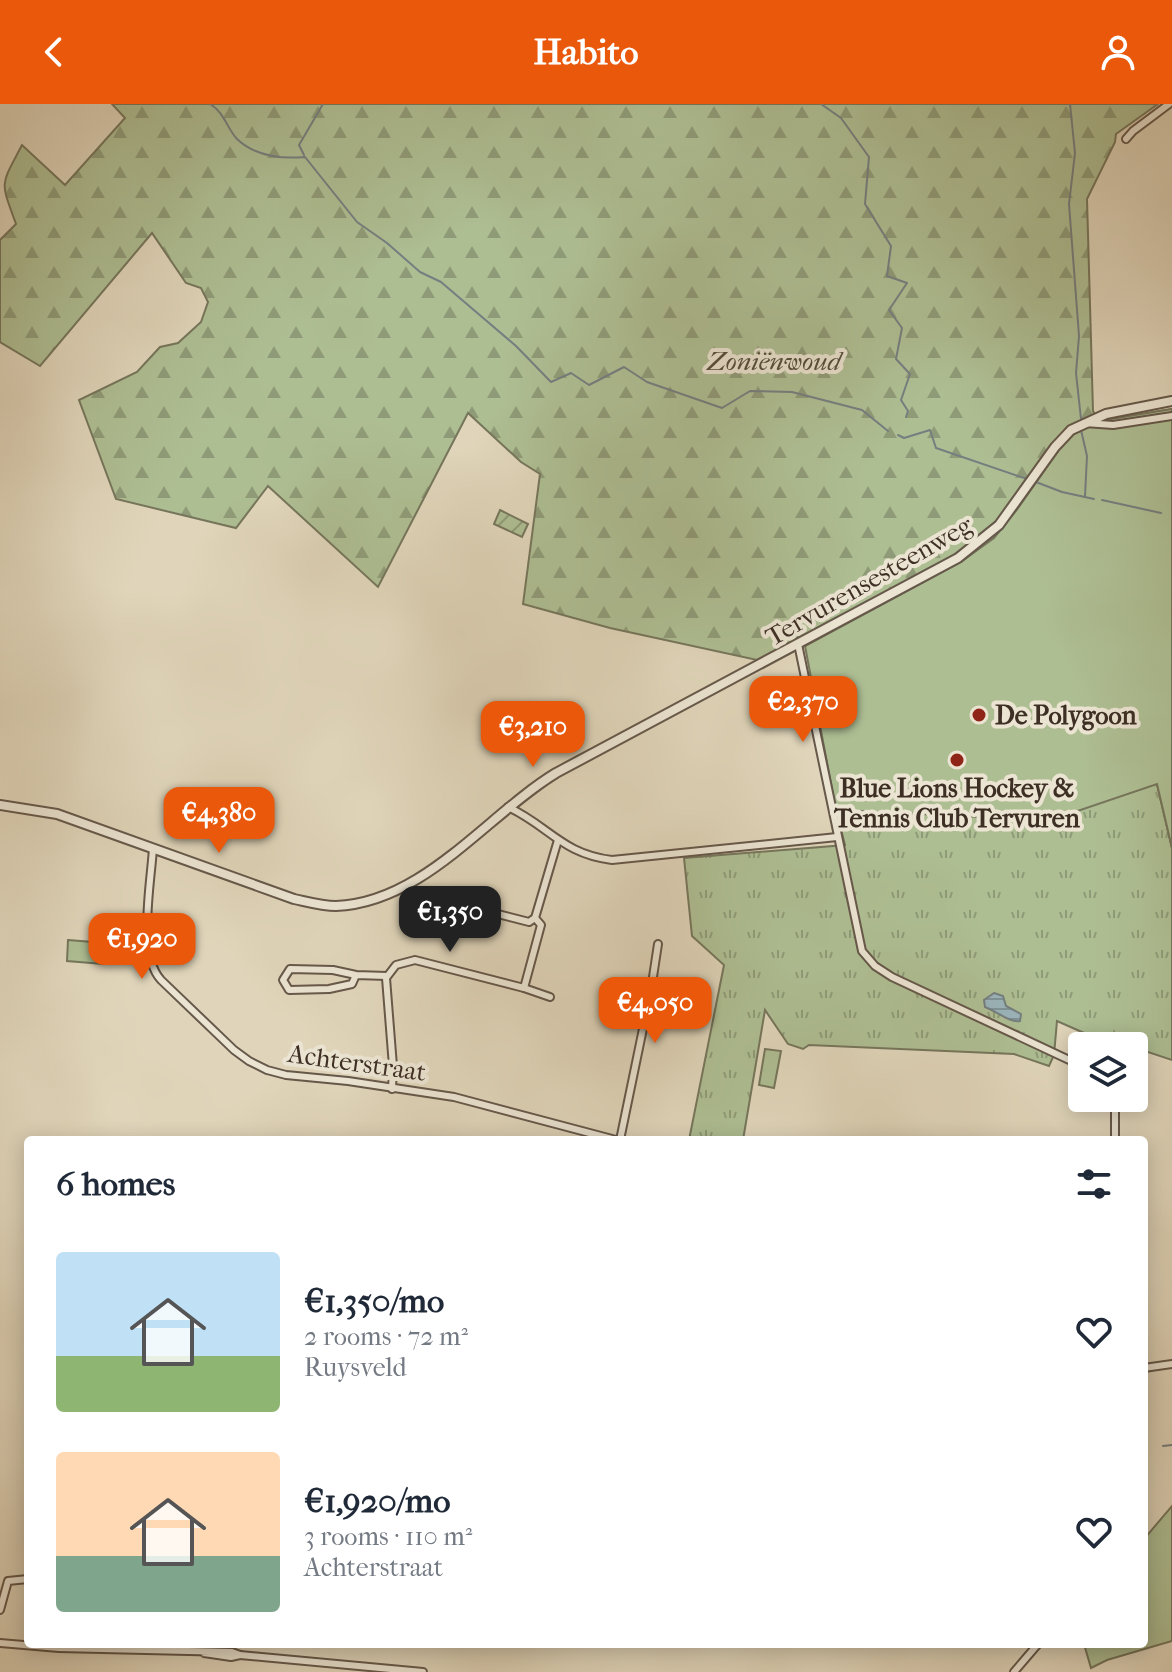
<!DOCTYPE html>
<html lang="en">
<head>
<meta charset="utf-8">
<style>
	body { margin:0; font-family:"IM FELL French Canon",serif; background:#f2f2f3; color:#1f2937; height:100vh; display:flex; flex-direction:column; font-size:30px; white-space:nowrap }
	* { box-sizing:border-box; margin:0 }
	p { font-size:26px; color:#747a83 }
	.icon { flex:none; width:44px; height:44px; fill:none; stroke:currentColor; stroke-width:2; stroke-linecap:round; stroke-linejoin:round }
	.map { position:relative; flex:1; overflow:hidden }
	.side { position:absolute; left:24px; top:1032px; width:1124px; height:512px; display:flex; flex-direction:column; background:#fff; border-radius:8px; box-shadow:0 4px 20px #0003 }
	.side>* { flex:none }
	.fabs { position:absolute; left:1068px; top:928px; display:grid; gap:16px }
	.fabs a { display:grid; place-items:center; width:80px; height:80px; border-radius:8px; background:#fff; box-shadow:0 4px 20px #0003; font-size:40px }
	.price { position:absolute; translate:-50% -68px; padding:0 18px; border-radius:16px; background:#ea580c; color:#fff; font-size:26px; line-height:52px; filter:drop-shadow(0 2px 4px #0008) }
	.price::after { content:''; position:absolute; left:50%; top:48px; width:24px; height:18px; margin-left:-12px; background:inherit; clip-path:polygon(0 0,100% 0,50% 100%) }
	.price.active { background:#222; color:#fff }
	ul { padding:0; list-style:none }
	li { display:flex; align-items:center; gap:24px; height:200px; padding:0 32px }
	li span { display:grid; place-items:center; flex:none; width:224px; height:160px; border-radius:8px; color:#555 }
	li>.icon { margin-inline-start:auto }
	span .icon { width:96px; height:96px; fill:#fffc; stroke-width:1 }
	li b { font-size:34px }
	h2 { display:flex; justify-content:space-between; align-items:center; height:96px; padding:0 32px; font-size:34px }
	header { display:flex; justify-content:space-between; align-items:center; height:104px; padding:0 32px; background:#ea580c; color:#fff; font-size:36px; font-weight:700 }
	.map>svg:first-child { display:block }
	.grass { fill:url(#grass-tufts); stroke:#76765c; stroke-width:2 }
	.forest { fill:url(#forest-firs); stroke:#76765c; stroke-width:2 }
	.park { fill:#aebe93; stroke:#76765c; stroke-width:2 }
	.garden { fill:url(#garden-furrows); stroke:#76765c; stroke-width:2 }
	.water { fill:url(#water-rules); stroke:#757f80; stroke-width:2 }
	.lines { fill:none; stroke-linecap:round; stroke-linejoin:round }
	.stream { stroke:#757f80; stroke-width:2 }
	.minor-casing { stroke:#66584a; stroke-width:10 }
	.tertiary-casing { stroke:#66584a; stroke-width:12 }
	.minor { stroke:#ebe4d2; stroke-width:6 }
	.tertiary { stroke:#ebe4d2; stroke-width:8 }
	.poi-dot { fill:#8f2418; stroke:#ebe4d2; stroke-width:3 }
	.labels { text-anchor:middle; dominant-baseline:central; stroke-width:8; stroke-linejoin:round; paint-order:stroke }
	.park-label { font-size:26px; font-style:italic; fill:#544c3b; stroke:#ebe4d2 }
	.street-label { font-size:26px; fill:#3e2f25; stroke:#ebe4d2 }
	.poi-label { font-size:26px; font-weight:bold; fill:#3e2f25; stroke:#ebe4d2; text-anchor:start }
</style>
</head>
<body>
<header><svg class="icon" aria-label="back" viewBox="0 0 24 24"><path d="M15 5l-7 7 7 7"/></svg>Habito<svg class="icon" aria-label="person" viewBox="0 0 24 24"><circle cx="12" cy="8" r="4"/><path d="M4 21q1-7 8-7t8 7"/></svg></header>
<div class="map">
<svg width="1172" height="1568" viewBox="0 0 1172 1568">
	<defs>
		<pattern id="grass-tufts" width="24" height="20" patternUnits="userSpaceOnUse" patternTransform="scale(2)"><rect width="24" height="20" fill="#aebe93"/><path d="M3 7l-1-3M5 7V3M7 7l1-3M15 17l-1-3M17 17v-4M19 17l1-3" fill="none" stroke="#8f9b78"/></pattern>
		<pattern id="forest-firs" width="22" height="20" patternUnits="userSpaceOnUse" patternTransform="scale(2)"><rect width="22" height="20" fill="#aebe93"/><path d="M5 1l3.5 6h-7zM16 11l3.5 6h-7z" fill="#8f9b78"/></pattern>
		<pattern id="garden-furrows" width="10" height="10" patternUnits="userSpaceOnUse" patternTransform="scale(2)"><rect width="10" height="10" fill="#aebe93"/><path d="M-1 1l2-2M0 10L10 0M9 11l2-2" fill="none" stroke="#8f9b78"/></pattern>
		<pattern id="water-rules" width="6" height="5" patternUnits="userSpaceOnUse" patternTransform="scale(2)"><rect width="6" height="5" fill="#9ab5bc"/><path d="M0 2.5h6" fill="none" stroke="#7f9499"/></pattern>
	</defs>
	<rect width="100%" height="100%" fill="#e0d5ba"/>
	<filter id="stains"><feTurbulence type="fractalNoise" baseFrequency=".0025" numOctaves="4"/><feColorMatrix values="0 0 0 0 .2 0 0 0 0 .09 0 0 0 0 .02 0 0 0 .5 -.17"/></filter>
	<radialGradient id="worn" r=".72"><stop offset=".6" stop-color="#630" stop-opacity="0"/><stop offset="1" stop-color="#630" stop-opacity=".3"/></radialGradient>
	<path class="grass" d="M1157 680 1172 744V956L1094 930 1091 932 1057 917 1054 951 1049 962 1014 950 809 941 803 945 788 940 765 906 743 1036H689L724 861 692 832 684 754 845 741 836 706 1051 716 1143 681Z"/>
	<path class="forest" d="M112 0H1158L1116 30 1115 38 1087 95 1093 307 1099 317 1172 305V744L1157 680 947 456 757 556 610 524 523 500 540 370 521 358 468 309 378 483 268 382 236 424 116 395 79 296 137 268 160 243 178 239 201 218 208 198 201 184 186 179 152 129 40 262 0 238V136L16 120C0 76 0 83 22 41L65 81 125 14Z"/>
	<g class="park">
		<path d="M1172 305V744L1157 680 1051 716 836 706 805 542 961 458 994 434 1016 407 1059 346 1074 330 1099 317Z"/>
		<path d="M68 836 105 839 103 860 67 857Z"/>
		<path d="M765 945 781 947 774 984 759 981Z"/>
		<path d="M1172 1402V1537L1107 1556 1091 1564 1084 1540H1144V1435Z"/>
	</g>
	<path class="garden" d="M500 406 528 420 522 433 494 420Z"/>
	<path class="water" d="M994 889 1003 892 1006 902 1021 910 1020 917C1010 919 996 907 985 903L984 896Z"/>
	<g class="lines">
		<g class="stream">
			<path d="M210 0C225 9 226 23 237 35 255 52 282 55 305 53L357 118 387 139 420 168 441 178 516 242 551 278 571 269 589 281 624 263 647 278 722 304 750 287 792 288 862 306 888 327"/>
			<path d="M821 0 841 14 869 53 865 100 891 142 887 172 907 179 889 206 902 224 896 255 910 270 901 296 908 307 906 313"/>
			<path d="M1070 0 1075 49 1069 100 1079 232 1076 269 1081 315"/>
			<path d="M304 51 299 41 323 0"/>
			<path d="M1081 326 1087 352 1085 392"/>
			<path d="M898 331 904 334 930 326 936 344 1027 375"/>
			<path d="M1036 378 1062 388 1094 395"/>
			<path d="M1102 396 1161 409"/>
			<path d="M1163 1342 1172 1341"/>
		</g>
		<g class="minor-casing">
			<g id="minor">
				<path d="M1126 35 1133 27 1169 0"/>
				<path d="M1085 319 1113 321 1172 312"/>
				<path d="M798 540 862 847 875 862 892 873 1082 962"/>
				<path d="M508 703C549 722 562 750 612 756L837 733"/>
				<path d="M153 744C151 779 137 850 161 876L234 946 249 957 267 966 286 971 348 977 454 993 616 1036"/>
				<path d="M490 808 529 818 535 814"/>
				<path d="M356 871 352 880 329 885 289 886 283 876 290 865 333 866 356 871 387 872"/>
				<path d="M524 884 550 893"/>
				<path d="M392 985 393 962 386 874 396 861 415 856 524 884 541 821 535 814 558 736"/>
				<path d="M1115 994V1036"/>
				<path d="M620 1036 651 886 658 840"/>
				<path d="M1144 1264 1172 1260"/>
				<path d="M0 1506 8 1477 28 1475"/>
				<path d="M0 1539 59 1544 232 1548 240 1551 231 1553 204 1549"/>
				<path d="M240 1551 423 1568"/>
				<path d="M1014 1568 1038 1540"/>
			</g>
		</g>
		<g class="tertiary-casing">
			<path id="tertiary" d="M0 701 57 710 294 795C308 798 322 802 336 802 423 799 487 711 556 669L958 454 999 421 1055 343 1071 326 1106 310 1172 297"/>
		</g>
		<use href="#minor" class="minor"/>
		<use href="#tertiary" class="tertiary"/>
	</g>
	<g class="poi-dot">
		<circle cx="979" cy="611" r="8"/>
		<circle cx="957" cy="656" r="8"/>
	</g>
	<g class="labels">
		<g class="park-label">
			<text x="774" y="257">Zoniënwoud</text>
		</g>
		<g class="street-label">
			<text transform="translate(869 477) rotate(-30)">Tervurensesteenweg</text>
			<text transform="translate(357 959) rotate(8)">Achterstraat</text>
		</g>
		<g class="poi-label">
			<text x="995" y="611">De Polygoon</text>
			<text x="957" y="684" text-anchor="middle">Blue Lions Hockey &amp;<tspan x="957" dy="30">Tennis Club Tervuren</tspan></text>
		</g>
	</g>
	<rect width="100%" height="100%" filter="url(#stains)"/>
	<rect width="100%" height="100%" fill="url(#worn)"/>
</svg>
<div class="fabs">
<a><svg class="icon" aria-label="layers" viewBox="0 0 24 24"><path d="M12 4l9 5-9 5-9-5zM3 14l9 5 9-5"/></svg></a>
</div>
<b class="price" style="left:803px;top:640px">€2,370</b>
<b class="price" style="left:533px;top:665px">€3,210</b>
<b class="price" style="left:219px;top:751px">€4,380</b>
<b class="price active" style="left:450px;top:850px">€1,350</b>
<b class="price" style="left:142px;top:877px">€1,920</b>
<b class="price" style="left:655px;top:941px">€4,050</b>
<section class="side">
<h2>6 homes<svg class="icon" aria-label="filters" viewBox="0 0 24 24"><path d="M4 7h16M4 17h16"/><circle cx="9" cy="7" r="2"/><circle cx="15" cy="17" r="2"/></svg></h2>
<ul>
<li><span style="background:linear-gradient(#bfe0f5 65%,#8fb573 0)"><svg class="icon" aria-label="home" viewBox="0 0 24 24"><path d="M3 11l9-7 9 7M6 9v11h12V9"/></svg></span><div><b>€1,350/mo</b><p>2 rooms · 72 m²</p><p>Ruysveld</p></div><svg class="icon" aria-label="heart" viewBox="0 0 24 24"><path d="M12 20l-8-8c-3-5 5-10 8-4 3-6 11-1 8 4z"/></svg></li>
<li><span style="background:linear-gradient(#ffd9b3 65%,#7fa58c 0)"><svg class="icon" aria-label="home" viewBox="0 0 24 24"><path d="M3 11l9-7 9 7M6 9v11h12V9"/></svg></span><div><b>€1,920/mo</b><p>3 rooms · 110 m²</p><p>Achterstraat</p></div><svg class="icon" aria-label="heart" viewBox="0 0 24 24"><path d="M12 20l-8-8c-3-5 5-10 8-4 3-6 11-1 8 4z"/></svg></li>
</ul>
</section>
</div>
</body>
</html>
